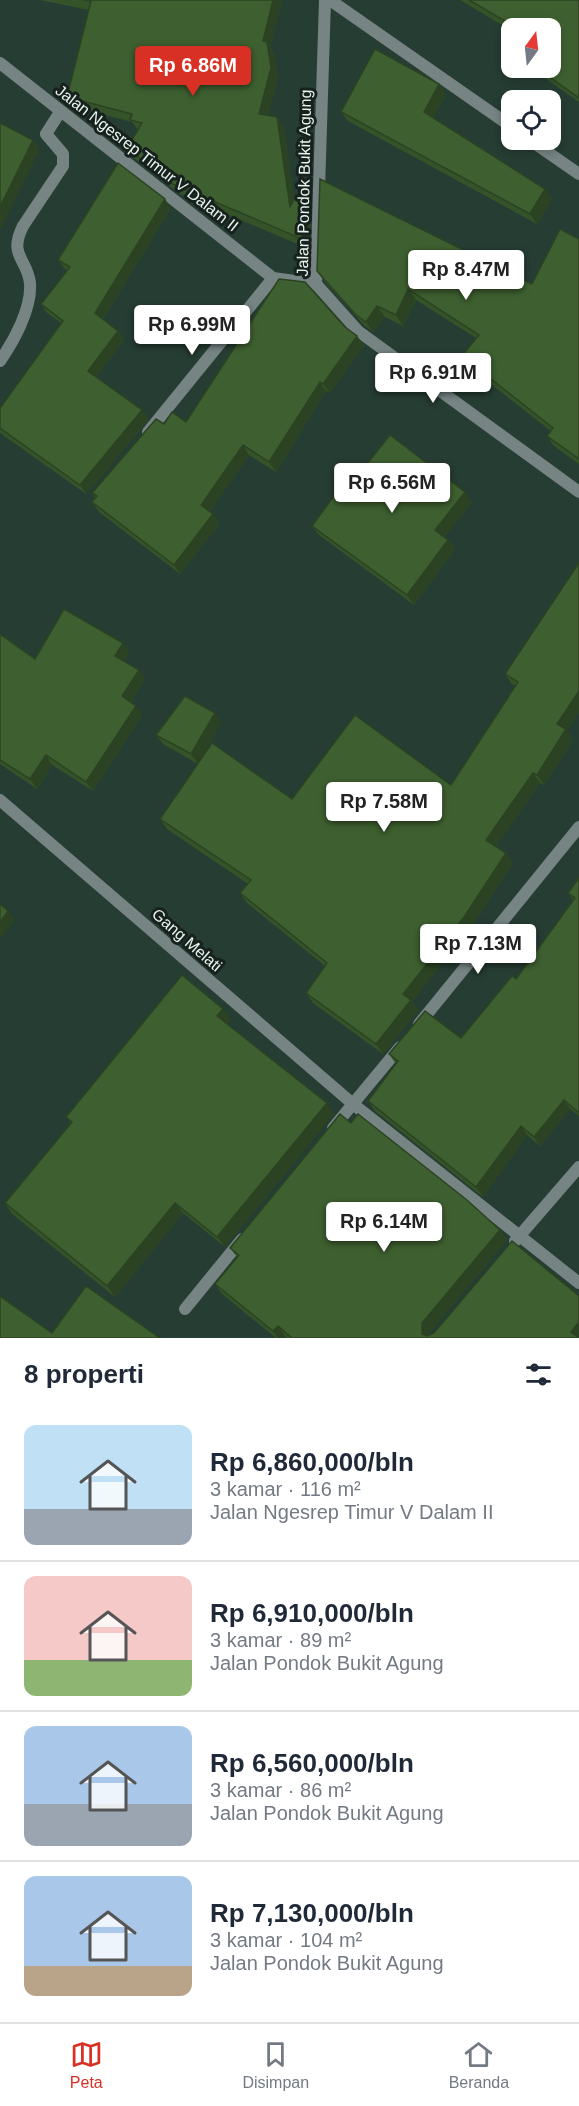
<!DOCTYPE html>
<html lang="id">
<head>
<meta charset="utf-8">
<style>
	body { margin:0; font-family:Helvetica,sans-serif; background:#f2f2f3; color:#1f2937; height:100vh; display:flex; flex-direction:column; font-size:22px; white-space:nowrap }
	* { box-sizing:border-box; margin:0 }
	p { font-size:20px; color:#747a83 }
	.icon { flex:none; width:33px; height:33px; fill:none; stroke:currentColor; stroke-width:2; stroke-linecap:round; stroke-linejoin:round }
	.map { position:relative; height:1338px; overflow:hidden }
	.side { display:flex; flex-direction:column; background:#fff; flex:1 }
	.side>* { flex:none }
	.needle { width:39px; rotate:15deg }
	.buttons { position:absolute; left:501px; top:18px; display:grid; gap:12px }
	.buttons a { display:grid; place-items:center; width:60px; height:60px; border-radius:12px; background:#fff; box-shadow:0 3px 9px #0003; font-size:30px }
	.price { position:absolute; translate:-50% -51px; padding:0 14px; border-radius:6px; background:#fff; color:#222; font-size:20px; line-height:39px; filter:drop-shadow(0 2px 3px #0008) }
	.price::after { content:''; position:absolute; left:50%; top:36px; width:18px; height:14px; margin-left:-9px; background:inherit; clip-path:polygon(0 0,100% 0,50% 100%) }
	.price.current { background:#d93025; color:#fff }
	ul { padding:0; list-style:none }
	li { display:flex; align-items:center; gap:18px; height:150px; padding:0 24px }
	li+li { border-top:2px solid #e0e1e3 }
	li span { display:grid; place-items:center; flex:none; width:168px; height:120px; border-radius:12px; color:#555 }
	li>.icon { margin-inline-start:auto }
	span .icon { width:72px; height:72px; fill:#fffc; stroke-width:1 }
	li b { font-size:26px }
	h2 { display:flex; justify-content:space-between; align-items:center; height:72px; padding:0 24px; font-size:26px }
	.menu { display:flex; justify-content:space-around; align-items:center; height:84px; border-top:2px solid #e0e1e3; background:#fff; font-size:16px; color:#747a83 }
	.menu a { display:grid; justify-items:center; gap:3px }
	.menu .current { color:#d93025 }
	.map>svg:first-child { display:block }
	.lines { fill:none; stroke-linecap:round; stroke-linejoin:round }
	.service { stroke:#778484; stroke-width:12 }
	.minor { stroke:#778484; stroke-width:12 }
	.wall { fill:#355329 }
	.shaded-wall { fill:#2b4322 }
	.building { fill:#3e6030; stroke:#2b4322; stroke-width:1.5 }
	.labels { text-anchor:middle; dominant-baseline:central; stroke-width:6; stroke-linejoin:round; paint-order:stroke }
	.street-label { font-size:16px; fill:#e8f5ef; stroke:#17211d }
</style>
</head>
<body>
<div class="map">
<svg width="579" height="1338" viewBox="0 0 579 1338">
	<rect width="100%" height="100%" fill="#263d33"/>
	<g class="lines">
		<path class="service" d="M23 226 63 166V154L46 134 60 112"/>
		<g class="minor">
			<path d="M325 0 316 284 358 331 579 492"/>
			<path d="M330 0 512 127"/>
			<path d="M0 63 273 278"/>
			<path d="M530 140 579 174"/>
			<path d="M0 361C14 341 32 308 30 283 27 258 8 256 23 226"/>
			<path d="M148 432 273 278 316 284"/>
			<path d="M0 800 353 1104 579 1283"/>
			<path d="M419 1024 579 827"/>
			<path d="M333 1128 400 1047"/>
			<path d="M515 1241 579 1167"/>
			<path d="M185 1309 242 1239"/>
		</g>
	</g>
	<g class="wall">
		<path d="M40 0H282L270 47 274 52 278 78 268 115 284 127 294 199 304 181 311 191 309 249 180 194 134 158 127 148 138 130 132 122 74 107 67 97 89 10Z"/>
		<path d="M460 0H579V102L542 76 536 68H550V28H512V31Z"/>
		<path d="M446 94 433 118 545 189 552 199 537 224 348 121 341 112Z"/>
		<path d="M171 208 103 319 118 331 124 340 96 377 142 410 149 419 86 494 0 433V408L61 323 47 313 41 304 67 270 65 269 58 260Z"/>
		<path d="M579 239V464L554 446 547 436 551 431 469 367 462 356 476 338 416 300 403 326 385 317 373 332 364 325 324 281 317 271 532 284Z"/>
		<path d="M345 327 357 336 364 345 330 393 326 391 276 472 249 455 210 511 213 514 220 523 180 574 99 512 92 502 95 498 92 493 164 424 186 422Z"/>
		<path d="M359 474 472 502 444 537 448 540 455 549 414 605 319 535 312 526Z"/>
		<path d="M579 563V712L567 730 573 740 544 785 540 783 496 846 506 853 513 863 471 927 412 1001 418 1010 383 1054 313 1003 306 993 325 966 247 903 240 893 248 884 167 829 160 819 292 799 451 785 516 686 512 684 505 674Z"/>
		<path d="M0 634 35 659 129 652 124 661 145 679 131 702 136 706 142 715 93 791 52 765 37 789 0 764Z"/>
		<path d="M221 722 198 764 163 744 156 735Z"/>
		<path d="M579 878V1116L570 1109 540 1146 527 1135 483 1197 375 1111 368 1101 396 1064 389 1054 461 1038 516 979 573 900 568 893Z"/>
		<path d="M231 1019 227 1024 334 1114 225 1247 183 1213 115 1297 12 1214 5 1203 71 1124 66 1117Z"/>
		<path d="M351 1123 500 1230 507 1240 429 1333V1335L579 1338H287L285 1336 283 1338H276L222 1294 215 1284 237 1257 230 1248Z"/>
	</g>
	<g class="shaded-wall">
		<path d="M273 0H282L270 47 274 52 278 78 266 123 259 114 263 41Z"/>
		<path d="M439 84 446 94 431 122 424 112Z"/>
		<path d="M277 117 284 127 297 217 290 207Z"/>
		<path d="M33 140 40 149 0 230V207Z"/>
		<path d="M304 181 311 191 309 249 302 239Z"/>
		<path d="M545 189 552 199 537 224 530 214Z"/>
		<path d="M165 199 171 208 101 322 95 313Z"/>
		<path d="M408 289 416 300 403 326 396 315Z"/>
		<path d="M377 306 385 317 373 332 366 322Z"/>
		<path d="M118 331 124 340 94 380 88 371Z"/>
		<path d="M357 336 364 345 330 393 323 384Z"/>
		<path d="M320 382 326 391 276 472 269 462Z"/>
		<path d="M142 410 149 419 86 494 80 485Z"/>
		<path d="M243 445 249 455 208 514 201 505Z"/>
		<path d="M465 492 472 502 442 540 435 530Z"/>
		<path d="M213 514 220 523 180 574 174 565Z"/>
		<path d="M448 540 455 549 414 605 407 595Z"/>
		<path d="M123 643 129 652 121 666 115 656Z"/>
		<path d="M139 670 145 679 129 706 122 696Z"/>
		<path d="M579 691V712L567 730 573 740 544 785 537 775 557 724Z"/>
		<path d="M136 706 142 715 93 791 86 782Z"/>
		<path d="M215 713 221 722 198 764 191 754Z"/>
		<path d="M46 755 52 765 37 789 30 779Z"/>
		<path d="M533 773 540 783 493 850 486 840Z"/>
		<path d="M506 853 513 863 471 927 412 1001 418 1010 383 1054 376 1044 403 994Z"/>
		<path d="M8 911 15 920 0 939V922Z"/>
		<path d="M223 1009 231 1019 225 1026 217 1016Z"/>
		<path d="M564 1100 570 1109 540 1146 534 1137Z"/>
		<path d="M327 1103 334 1114 225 1247 217 1237Z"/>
		<path d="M521 1126 527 1135 483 1197 476 1187Z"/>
		<path d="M175 1203 183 1213 115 1297 107 1286Z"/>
		<path d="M500 1230 507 1240 429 1333V1338L422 1334V1323Z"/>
		<path d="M579 1322V1338L571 1332Z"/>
		<path d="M278 1326 285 1336 283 1338H278L273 1331Z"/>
	</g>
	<g class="building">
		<path d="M83 0H273L263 41 267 42 271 68 259 114 277 117 290 207 304 181 302 239 173 184 127 148 142 123 130 120 132 114 67 97 91 1Z"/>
		<path d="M469 0H579V98L537 68H550V28H517Z"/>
		<path d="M375 49 439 84 424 112 545 189 530 214 341 112Z"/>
		<path d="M0 123 33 140 0 207Z"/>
		<path d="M118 163 165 199 95 313 118 331 88 371 142 410 80 485 0 428V408L63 321 41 304 70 267 58 260Z"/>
		<path d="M320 179 532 284 560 229 579 239V459L547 436 553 428 462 356 479 335 408 289 396 315 377 306 366 322 356 315 317 271Z"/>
		<path d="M279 279 305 282 345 327 357 336 323 384 320 382 269 462 243 445 201 505 213 514 174 565 92 502 97 496 92 493 156 419 164 424 172 412 186 422Z"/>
		<path d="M390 435 465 492 435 530 448 540 407 595 312 526 353 470 359 474Z"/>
		<path d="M579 563V691L557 724 566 729 537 775 533 773 486 840 506 853 464 917 403 994 411 1000 376 1044 306 993 327 963 240 893 251 880 160 819 212 743 292 799 355 715 451 785 518 682 505 674Z"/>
		<path d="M64 609 123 643 115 656 139 670 122 696 136 706 86 782 46 755 30 779 0 760V634L35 659Z"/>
		<path d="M185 696 215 713 191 754 156 735Z"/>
		<path d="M579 878V1113L564 1100 534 1137 521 1126 476 1187 368 1101 398 1061 389 1054 425 1011 461 1038 512 976 516 979 575 898 568 893Z"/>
		<path d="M0 904 8 911 0 922Z"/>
		<path d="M182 975 223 1009 217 1016 327 1103 217 1237 175 1203 107 1286 5 1203 72 1122 66 1117Z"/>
		<path d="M340 1114 351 1123 358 1114 467 1200 500 1230 422 1323V1334L427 1336 434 1333 512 1241 579 1296V1322L571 1332 579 1338H292L278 1326 273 1331 215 1284 239 1255 230 1248Z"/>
		<path d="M86 1286 160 1338H0V1296L52 1333Z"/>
	</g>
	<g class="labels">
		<g class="street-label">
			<text transform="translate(147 158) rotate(38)">Jalan Ngesrep Timur V Dalam II</text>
			<text transform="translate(304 183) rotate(-89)">Jalan Pondok Bukit Agung</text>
			<text transform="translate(187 940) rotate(41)">Gang Melati</text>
		</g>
	</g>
</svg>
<div class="buttons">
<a><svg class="needle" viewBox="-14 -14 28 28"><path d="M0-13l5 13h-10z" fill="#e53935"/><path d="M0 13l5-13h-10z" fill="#747a83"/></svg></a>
<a><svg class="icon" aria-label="locate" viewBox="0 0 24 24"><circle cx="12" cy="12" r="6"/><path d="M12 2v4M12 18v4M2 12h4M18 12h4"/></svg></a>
</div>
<b class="price current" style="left:193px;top:97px">Rp 6.86M</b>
<b class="price" style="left:466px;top:301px">Rp 8.47M</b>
<b class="price" style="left:192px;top:356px">Rp 6.99M</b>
<b class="price" style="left:433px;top:404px">Rp 6.91M</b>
<b class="price" style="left:392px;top:514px">Rp 6.56M</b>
<b class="price" style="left:384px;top:833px">Rp 7.58M</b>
<b class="price" style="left:478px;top:975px">Rp 7.13M</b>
<b class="price" style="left:384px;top:1253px">Rp 6.14M</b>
</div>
<section class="side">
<h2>8 properti<svg class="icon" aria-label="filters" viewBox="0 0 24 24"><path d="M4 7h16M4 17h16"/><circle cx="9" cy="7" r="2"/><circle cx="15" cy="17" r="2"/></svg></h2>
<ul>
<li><span style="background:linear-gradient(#bfe0f5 70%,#9aa5b1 0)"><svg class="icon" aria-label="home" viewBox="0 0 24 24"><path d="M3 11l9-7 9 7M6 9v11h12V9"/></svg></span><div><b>Rp 6,860,000/bln</b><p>3 kamar · 116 m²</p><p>Jalan Ngesrep Timur V Dalam II</p></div></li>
<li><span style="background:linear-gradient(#f6c9c9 70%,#8fb573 0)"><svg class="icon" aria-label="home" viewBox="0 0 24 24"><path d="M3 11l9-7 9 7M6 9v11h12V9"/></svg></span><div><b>Rp 6,910,000/bln</b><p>3 kamar · 89 m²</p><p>Jalan Pondok Bukit Agung</p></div></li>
<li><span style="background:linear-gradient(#a9c7e8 65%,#9aa5b1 0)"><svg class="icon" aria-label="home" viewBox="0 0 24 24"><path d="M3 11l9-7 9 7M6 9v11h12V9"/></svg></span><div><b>Rp 6,560,000/bln</b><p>3 kamar · 86 m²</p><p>Jalan Pondok Bukit Agung</p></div></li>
<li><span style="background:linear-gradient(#a9c7e8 75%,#b9a48a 0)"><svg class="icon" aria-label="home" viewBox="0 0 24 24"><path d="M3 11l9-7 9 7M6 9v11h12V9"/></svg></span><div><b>Rp 7,130,000/bln</b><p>3 kamar · 104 m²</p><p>Jalan Pondok Bukit Agung</p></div></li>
</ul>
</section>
<nav class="menu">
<a class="current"><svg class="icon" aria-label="map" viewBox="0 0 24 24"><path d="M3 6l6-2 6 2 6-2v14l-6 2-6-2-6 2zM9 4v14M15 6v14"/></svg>Peta</a>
<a><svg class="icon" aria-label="saved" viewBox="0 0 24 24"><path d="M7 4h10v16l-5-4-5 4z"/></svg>Disimpan</a>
<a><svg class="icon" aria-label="home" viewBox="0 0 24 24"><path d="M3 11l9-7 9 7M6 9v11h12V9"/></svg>Beranda</a>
</nav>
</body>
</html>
